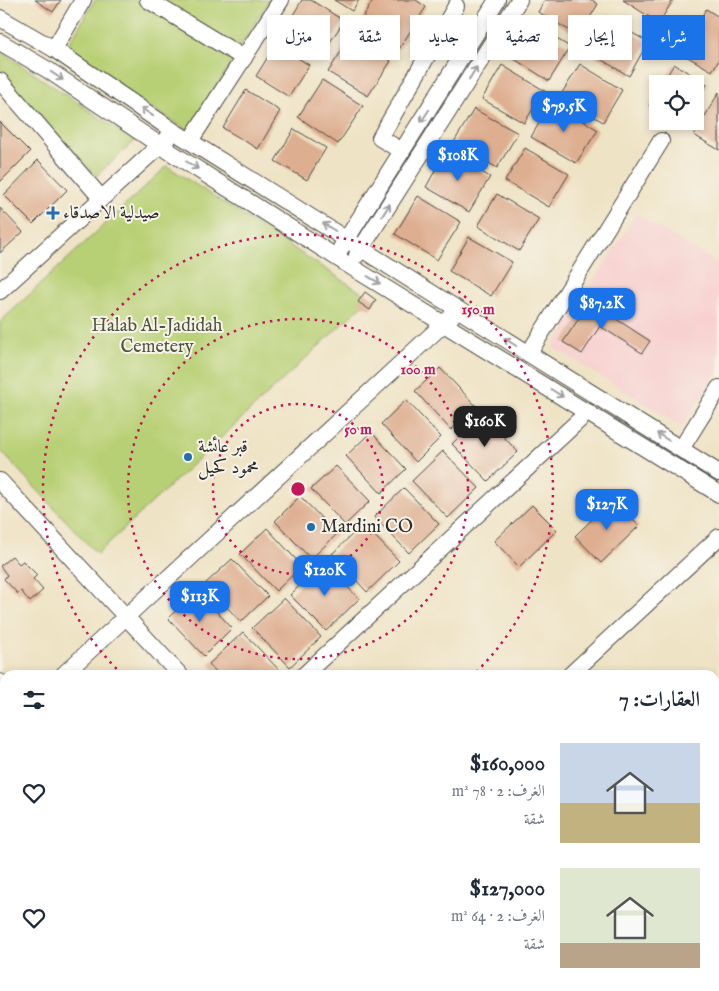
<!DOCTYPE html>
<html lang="ar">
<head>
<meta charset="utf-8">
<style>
	body { margin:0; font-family:"IM FELL English",Amiri,serif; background:#f2f2f3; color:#1f2937; direction:rtl; height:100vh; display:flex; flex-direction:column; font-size:19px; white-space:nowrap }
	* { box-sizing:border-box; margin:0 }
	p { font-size:16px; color:#747a83 }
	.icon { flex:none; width:28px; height:28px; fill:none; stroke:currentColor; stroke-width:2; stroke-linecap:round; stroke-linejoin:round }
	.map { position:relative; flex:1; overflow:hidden; direction:ltr }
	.side { position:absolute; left:0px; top:670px; width:720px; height:321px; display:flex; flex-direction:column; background:#fff; border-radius:15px 15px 0 0; box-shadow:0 2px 8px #0003; direction:rtl }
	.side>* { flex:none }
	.top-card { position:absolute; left:15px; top:15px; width:690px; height:45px; direction:rtl; display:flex; gap:10px }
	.tools { position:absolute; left:649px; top:75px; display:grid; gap:10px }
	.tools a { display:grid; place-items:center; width:55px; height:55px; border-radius:0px; background:#fff; box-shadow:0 2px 8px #0003; font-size:25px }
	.price { position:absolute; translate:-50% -42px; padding:0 11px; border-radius:10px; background:#1a73e8; color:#fff; font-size:16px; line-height:32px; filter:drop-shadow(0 1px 2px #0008) }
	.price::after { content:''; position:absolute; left:50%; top:30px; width:15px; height:11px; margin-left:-8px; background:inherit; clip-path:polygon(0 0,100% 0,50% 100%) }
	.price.current { background:#222; color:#fff }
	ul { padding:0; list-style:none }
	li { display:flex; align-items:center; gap:15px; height:125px; padding:0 20px }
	li span { display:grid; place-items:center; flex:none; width:140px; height:100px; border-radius:0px; color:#555 }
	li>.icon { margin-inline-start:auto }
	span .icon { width:60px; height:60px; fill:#fffc; stroke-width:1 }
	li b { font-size:21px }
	h2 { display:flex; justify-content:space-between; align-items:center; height:60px; padding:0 20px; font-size:21px }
	.tag { padding:0 18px; border-radius:0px; background:#fff; box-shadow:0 2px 8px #0003; font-size:18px; line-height:45px }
	.tag.current { background:#1a73e8; color:#fff }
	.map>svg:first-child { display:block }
	.built { fill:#f7d0cf }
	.green { fill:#b8d075; stroke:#727e50 }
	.building { fill:#deae90 }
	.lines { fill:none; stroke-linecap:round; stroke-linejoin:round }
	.minor-casing { stroke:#484742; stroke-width:18 }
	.minor { stroke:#fff; stroke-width:16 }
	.oneway { stroke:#a0a0a0 }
	.ring { fill:none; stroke:#c2185b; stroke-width:2.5; stroke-dasharray:2.5 5 }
	.poi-dot { fill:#1f6fb2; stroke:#f7f3e8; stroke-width:2 }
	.labels { text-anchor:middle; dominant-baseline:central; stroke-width:4; stroke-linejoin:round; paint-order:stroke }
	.poi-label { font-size:18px; fill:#2b2b2b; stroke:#f7f3e8; text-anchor:start }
	.park-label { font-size:18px; fill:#4e543e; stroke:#f7f3e8 }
	.centre { fill:#c2185b; stroke:#f7f3e8; stroke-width:2.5 }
	.ring-label { font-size:15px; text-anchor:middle; font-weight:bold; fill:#c2185b; stroke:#f7f3e8; stroke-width:4; stroke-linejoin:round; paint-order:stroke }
</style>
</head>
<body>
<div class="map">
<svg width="719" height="991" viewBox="0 0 719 991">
	<rect width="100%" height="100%" fill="#f7f3e8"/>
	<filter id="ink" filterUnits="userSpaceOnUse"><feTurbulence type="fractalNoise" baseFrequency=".02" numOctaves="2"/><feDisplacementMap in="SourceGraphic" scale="10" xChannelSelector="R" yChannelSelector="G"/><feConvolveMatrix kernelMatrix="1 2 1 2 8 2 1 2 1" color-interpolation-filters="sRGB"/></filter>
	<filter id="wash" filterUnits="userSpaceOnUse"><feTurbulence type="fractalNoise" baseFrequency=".0096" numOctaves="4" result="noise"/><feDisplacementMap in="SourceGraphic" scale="20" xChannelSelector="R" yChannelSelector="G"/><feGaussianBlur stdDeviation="1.12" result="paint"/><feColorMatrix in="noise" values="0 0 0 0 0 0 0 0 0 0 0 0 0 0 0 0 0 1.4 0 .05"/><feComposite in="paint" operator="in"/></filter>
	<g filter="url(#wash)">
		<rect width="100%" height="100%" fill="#efe3c5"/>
		<path class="built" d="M636 214 719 264V368L682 427 553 347Z"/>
		<g class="green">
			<path d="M95 0H136L233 60 189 131 63 53Z"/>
			<path d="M160 0H269L239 48Z"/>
			<path d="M0 51 135 141 96 176 0 72Z"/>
			<path d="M167 166 370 298 97 554 0 450V322Z"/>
		</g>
		<g id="blocks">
			<g class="building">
				<path d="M35 0H61L53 12Z"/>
				<path d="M302 0H311L344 21 320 57 282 33Z"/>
				<path d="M334 0H359L352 11Z"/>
				<path d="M373 0H416L426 7 399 49 359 24Z"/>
				<path d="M545 0H592L598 4 579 36 538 12Z"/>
				<path d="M623 0H673L659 23Z"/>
				<path d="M706 9 719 17V60L712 71 681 53Z"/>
				<path d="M606 18 648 42 629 76 587 51Z"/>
				<path d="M529 22 570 47 549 81 508 55Z"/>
				<path d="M351 36 391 61 368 96 328 72Z"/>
				<path d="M276 44 309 65 289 97 256 76Z"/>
				<path d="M580 64 622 90 603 122 560 96Z"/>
				<path d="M674 64 707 84 695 104V84H662Z"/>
				<path d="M502 65 545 91 524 123 482 99Z"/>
				<path d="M322 80 363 106 338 144 298 117Z"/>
				<path d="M246 90 280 111 258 149 223 128Z"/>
				<path d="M658 92V111L649 106Z"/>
				<path d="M719 92V150L694 135Z"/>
				<path d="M552 101 598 130 576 163 531 137Z"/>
				<path d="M474 109 518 133 497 168 454 142Z"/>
				<path d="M0 122 30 152 0 182Z"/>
				<path d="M294 129 326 148 307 180 275 161Z"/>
				<path d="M525 148 569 174 549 207 505 181Z"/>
				<path d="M446 151 490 177 469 212 426 187Z"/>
				<path d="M38 160 67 190 33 224 4 195Z"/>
				<path d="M497 194 539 219 519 251 478 226Z"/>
				<path d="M418 196 461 222 437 260 395 234Z"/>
				<path d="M0 208 23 232 0 253Z"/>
				<path d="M469 237 512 262 491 296 449 271Z"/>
				<path d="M365 292 376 300 370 310 358 302Z"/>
				<path d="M590 302 650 341 642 353 600 326 582 354 563 342Z"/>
				<path d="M440 368 476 406 451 430 415 391Z"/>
				<path d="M406 400 441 437 416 462 381 424Z"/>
				<path d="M482 414 518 452 488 481 452 444Z"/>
				<path d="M371 432 406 469 381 493 346 456Z"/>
				<path d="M443 451 479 488 448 518 412 481Z"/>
				<path d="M336 466 370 501 345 525 311 489Z"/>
				<path d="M404 488 439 524 409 553 374 517Z"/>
				<path d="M300 496 337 534 311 559 275 521Z"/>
				<path d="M613 499 639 526 601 563 575 536Z"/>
				<path d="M532 505 557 530 519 567 494 541Z"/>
				<path d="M363 524 399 561 367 592 332 554Z"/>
				<path d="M267 528 302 566 276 591 240 554Z"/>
				<path d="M12 556 19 564 23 561 37 575 33 579 43 590 30 602 21 591 18 594 4 579 7 575 0 566Z"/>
				<path d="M232 559 268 596 241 622 205 584Z"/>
				<path d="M324 562 359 599 326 631 290 595Z"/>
				<path d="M197 591 232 628 204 656 168 618Z"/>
				<path d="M284 598 321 637 290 667 252 628Z"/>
				<path d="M243 632 280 671 276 675H219L209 664Z"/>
				<path d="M719 738V762L715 757V742Z"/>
				<path d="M5 760V800L0 805V764Z"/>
				<path d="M715 855 719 859V867L715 870Z"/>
				<path d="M265 986H276L280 991H258Z"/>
				<path d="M404 986 408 991H398Z"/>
				<path d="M675 986H695L700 991H679Z"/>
			</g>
		</g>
	</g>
	<g filter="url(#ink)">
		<use href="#blocks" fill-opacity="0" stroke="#484742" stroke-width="1"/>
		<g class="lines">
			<g class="minor-casing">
				<g id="minor">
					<path d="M148 0 244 58"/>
					<path d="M0 18 54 49 175 132 719 473"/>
					<path d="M0 42 48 70 161 146 350 266 719 494"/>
					<path d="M54 49 83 0"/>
					<path d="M0 81 101 198"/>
					<path d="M190 141 281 0"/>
					<path d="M402 151 380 138 456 6"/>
					<path d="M341 248 497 0"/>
					<path d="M357 255 519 0"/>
					<path d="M0 291 168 138"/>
					<path d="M529 353 661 141"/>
					<path d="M681 449 719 388"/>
					<path d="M0 481 180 675"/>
					<path d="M63 675 452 316"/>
					<path d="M304 675 588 412"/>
					<path d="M570 675 719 537"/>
					<path d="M0 682 5 687"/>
					<path d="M0 706 5 711"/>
					<path d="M0 733 5 729"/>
					<path d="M0 938 5 943"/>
					<path d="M45 986 50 991"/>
					<path d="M358 986 362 991"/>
					<path d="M585 986 589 991"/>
					<path d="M171 991 176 986"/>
					<path d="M489 991 495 986"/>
					<path d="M628 991 635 986"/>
					<path d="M708 991 713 986"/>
				</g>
			</g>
			<use href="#minor" class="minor"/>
		</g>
		<defs><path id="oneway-shaft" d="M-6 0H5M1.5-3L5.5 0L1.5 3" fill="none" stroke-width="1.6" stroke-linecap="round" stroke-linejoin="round" transform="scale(1.25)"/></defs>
		<g class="oneway">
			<use href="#oneway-shaft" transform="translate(473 73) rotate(-58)"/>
			<use href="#oneway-shaft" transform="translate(57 76) rotate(34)"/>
			<use href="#oneway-shaft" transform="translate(147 112) rotate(-146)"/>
			<use href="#oneway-shaft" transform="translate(425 116) rotate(123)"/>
			<use href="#oneway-shaft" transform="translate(192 165) rotate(32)"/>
			<use href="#oneway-shaft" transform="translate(386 210) rotate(-58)"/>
			<use href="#oneway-shaft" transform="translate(329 227) rotate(-148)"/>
			<use href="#oneway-shaft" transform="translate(374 280) rotate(31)"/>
			<use href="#oneway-shaft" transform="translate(510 342) rotate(-148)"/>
			<use href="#oneway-shaft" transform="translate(557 393) rotate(32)"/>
			<use href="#oneway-shaft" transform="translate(663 437) rotate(-148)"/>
		</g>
	</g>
	<g class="ring">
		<circle cx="298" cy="489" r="85"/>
		<circle cx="298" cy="489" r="170"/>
		<path d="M122 674A255 255 0 1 1 474 674"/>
	</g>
	<g class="poi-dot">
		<path d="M50.5 205.5h5v5h5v5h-5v5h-5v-5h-5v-5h5z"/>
		<circle cx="188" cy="457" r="5"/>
		<circle cx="311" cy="527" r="5"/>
	</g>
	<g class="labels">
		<g class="poi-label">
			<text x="63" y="213">صيدلية الاصدقاء</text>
			<text x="198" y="447">قبر عائشة<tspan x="198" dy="21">محمود كحيل</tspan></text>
			<text x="321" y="527">Mardini CO</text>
		</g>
		<g class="park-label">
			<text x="157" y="326">Halab Al-Jadidah<tspan x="157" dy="21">Cemetery</tspan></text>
		</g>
	</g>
	<circle cx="298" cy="489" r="8" class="centre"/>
	<g class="ring-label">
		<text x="478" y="314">150 m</text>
		<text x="418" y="374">100 m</text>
		<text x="358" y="434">50 m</text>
	</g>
</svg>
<div class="tools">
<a><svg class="icon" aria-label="locate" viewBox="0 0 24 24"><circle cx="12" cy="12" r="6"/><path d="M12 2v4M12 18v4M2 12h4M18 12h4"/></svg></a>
</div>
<b class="price" style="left:564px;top:133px">$79.5K</b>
<b class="price" style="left:458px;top:182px">$108K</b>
<b class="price" style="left:602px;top:330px">$87.2K</b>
<b class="price current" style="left:485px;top:448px">$160K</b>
<b class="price" style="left:607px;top:531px">$127K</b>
<b class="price" style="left:325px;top:597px">$120K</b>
<b class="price" style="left:200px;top:623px">$113K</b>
<div class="top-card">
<a class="tag current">شراء</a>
<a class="tag">إيجار</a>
<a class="tag">تصفية</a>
<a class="tag">جديد</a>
<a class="tag">شقة</a>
<a class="tag">منزل</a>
</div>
<section class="side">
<h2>العقارات: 7<svg class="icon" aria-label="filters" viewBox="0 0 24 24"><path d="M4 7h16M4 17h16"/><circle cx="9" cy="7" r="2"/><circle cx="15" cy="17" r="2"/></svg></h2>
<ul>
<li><span style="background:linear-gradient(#c9d6e8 60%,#c2b280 0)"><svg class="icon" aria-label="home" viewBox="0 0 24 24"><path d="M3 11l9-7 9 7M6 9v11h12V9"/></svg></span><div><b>$160,000</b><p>الغرف: 2 · 78 m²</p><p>شقة</p></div><svg class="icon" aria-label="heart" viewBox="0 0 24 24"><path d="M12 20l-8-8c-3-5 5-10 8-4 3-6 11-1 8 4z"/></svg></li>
<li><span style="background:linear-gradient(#dfe7d0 75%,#b9a48a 0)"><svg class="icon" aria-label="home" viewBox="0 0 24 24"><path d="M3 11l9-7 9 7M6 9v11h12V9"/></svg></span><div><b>$127,000</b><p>الغرف: 2 · 64 m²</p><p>شقة</p></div><svg class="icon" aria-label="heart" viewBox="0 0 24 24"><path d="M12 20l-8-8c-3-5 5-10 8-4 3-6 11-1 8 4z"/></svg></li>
</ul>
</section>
</div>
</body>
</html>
